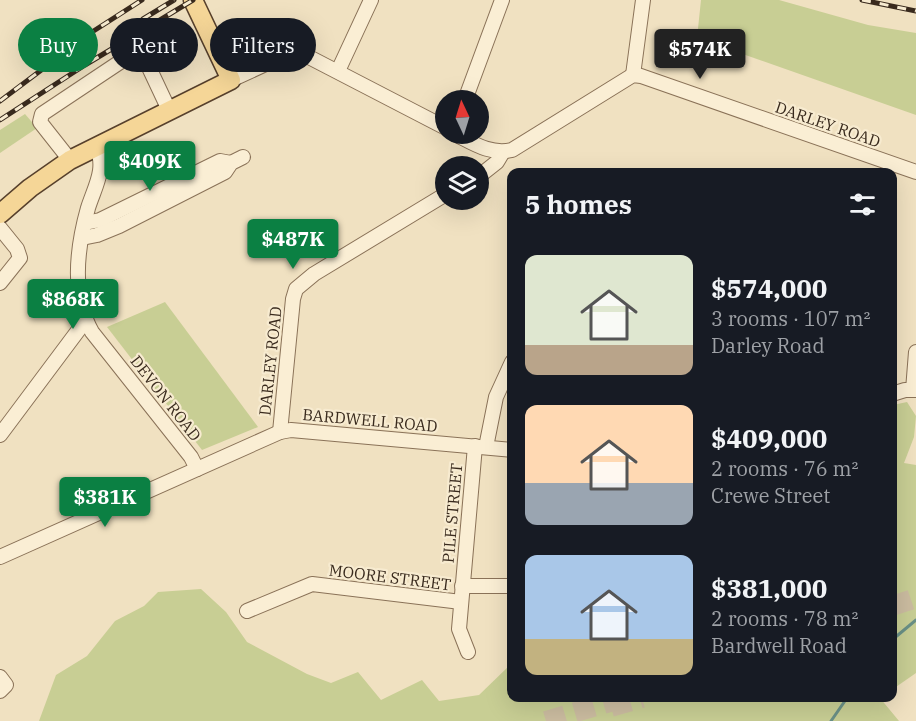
<!DOCTYPE html>
<html lang="en">
<head>
<meta charset="utf-8">
<style>
	body { margin:0; font-family:"IBM Plex Serif",serif; background:#20242c; color:#f1f3f6; height:100vh; display:flex; flex-direction:column; font-size:22px; white-space:nowrap }
	* { box-sizing:border-box; margin:0 }
	p { font-size:20px; color:#9ea1a6 }
	.icon { flex:none; width:33px; height:33px; fill:none; stroke:currentColor; stroke-width:2; stroke-linecap:round; stroke-linejoin:round }
	.map { position:relative; flex:1; overflow:hidden }
	.details { position:absolute; left:507px; top:168px; width:390px; height:534px; display:flex; flex-direction:column; background:#171b24; border-radius:12px; box-shadow:0 6px 24px #0002 }
	.details>* { flex:none }
	.top-card { position:absolute; left:18px; top:18px; width:399px; height:54px; display:flex; gap:12px }
	.needle { width:39px; rotate:356deg }
	.buttons { position:absolute; left:435px; top:90px; display:grid; gap:12px }
	.buttons a { display:grid; place-items:center; width:54px; height:54px; border-radius:50%; background:#171b24; box-shadow:0 6px 24px #0002; font-size:30px }
	.price { position:absolute; translate:-50% -51px; padding:0 14px; border-radius:6px; background:#0b8043; color:#fff; font-size:20px; line-height:39px; filter:drop-shadow(0 2px 3px #0008) }
	.price::after { content:''; position:absolute; left:50%; top:36px; width:18px; height:14px; margin-left:-9px; background:inherit; clip-path:polygon(0 0,100% 0,50% 100%) }
	.price.current { background:#222; color:#fff }
	ul { padding:0; list-style:none }
	li { display:flex; align-items:center; gap:18px; height:150px; padding:0 18px }
	li span { display:grid; place-items:center; flex:none; width:168px; height:120px; border-radius:12px; color:#555 }
	li>.icon { margin-inline-start:auto }
	span .icon { width:72px; height:72px; fill:#fffc; stroke-width:1 }
	li b { font-size:26px }
	h2 { display:flex; justify-content:space-between; align-items:center; height:72px; padding:0 18px; font-size:26px }
	.pill { padding:0 21px; border-radius:27px; background:#171b24; box-shadow:0 6px 24px #0002; font-size:21px; line-height:54px }
	.pill.current { background:#0b8043; color:#fff }
	.map>svg:first-child { display:block }
	.green { fill:#c8ce94 }
	.lines { fill:none; stroke-linecap:round; stroke-linejoin:round }
	.stream { stroke:#6a9086; stroke-width:3 }
	.highway-tunnel { stroke:#cbbca0; stroke-width:20; stroke-dasharray:20 10; stroke-linecap:butt }
	.minor-casing { stroke:#8a7258; stroke-width:16 }
	.major-casing { stroke:#57402c; stroke-width:21 }
	.minor { stroke:#faeed4; stroke-width:14 }
	.major { stroke:#f5d697; stroke-width:18 }
	.rail-casing { stroke:#392a1d; stroke-width:5 }
	.rail { stroke:#f7ebd0; stroke-width:3; stroke-dasharray:9; stroke-linecap:butt }
	.labels { text-anchor:middle; dominant-baseline:central; stroke-width:4.5; stroke-linejoin:round; paint-order:stroke }
	.street-label { font-size:16px; fill:#392a1d; stroke:#f7ebd0 }
</style>
</head>
<body>
<div class="map">
<svg width="916" height="721" viewBox="0 0 916 721">
	<rect width="100%" height="100%" fill="#f0e1c1"/>
	<g class="green">
		<path d="M701 0H779L868 25 916 33V115L697 38Z"/>
		<path d="M25 114 37 128 0 153V130Z"/>
		<path d="M165 302 258 427 202 450 107 327Z"/>
		<path d="M907 402 916 416 914 437 904 463 916 465V673L893 689V405Z"/>
		<path d="M201 589 226 612 247 642 307 674 331 683 358 672 381 700 422 680 439 701 479 695 511 664 512 698H880L899 721H39L56 675 87 656 115 621 144 606 158 592Z"/>
	</g>
	<g class="lines">
		<g class="stream">
			<path d="M892 640 916 620"/>
			<path d="M831 721 847 698"/>
		</g>
		<g class="highway-tunnel">
			<path d="M892 606 916 598"/>
			<path d="M611 707 642 698"/>
			<path d="M546 721 623 698"/>
		</g>
		<g class="minor-casing">
			<g id="minor">
				<path d="M338 71 371 0"/>
				<path d="M633 75 643 0"/>
				<path d="M231 80 283 56 305 55 446 128"/>
				<path d="M465 100 502 0"/>
				<path d="M455 134C473 143 490 155 512 150L633 75 641 76 916 172"/>
				<path d="M96 146C107 168 95 186 88 208 77 247 71 295 92 332L191 457 197 469"/>
				<path d="M70 160 40 122 42 114 129 56 138 54 145 59 169 110"/>
				<path d="M478 177 497 162 503 152"/>
				<path d="M85 223 100 220 220 161 231 163"/>
				<path d="M0 228 17 249 20 258 0 283"/>
				<path d="M82 238 97 235 119 226 225 172 231 163 243 157"/>
				<path d="M913 390 916 352"/>
				<path d="M892 394 905 390H916"/>
				<path d="M280 432 293 299 296 289 314 274 446 194"/>
				<path d="M0 435 86 320"/>
				<path d="M486 447 496 397 512 362"/>
				<path d="M0 557 280 432 291 430 512 450"/>
				<path d="M462 586H512"/>
				<path d="M247 611 312 584 461 602"/>
				<path d="M468 652 459 629 475 446"/>
				<path d="M0 677 6 685 0 691"/>
			</g>
		</g>
		<g class="major-casing">
			<path id="major" d="M0 214 30 188 70 160 231 80 193 0"/>
		</g>
		<use href="#minor" class="minor"/>
		<use href="#major" class="major"/>
		<g class="rail-casing">
			<g id="rail">
				<path d="M862 0 916 11"/>
				<path d="M143 19 174 0"/>
				<path d="M0 101 92 32 142 0"/>
				<path d="M0 120 85 65 193 0"/>
			</g>
		</g>
		<use href="#rail" class="rail"/>
	</g>
	<g class="labels">
		<g class="street-label">
			<text transform="translate(828 124) rotate(19)">DARLEY ROAD</text>
			<text transform="translate(270 361) rotate(-84)">DARLEY ROAD</text>
			<text transform="translate(166 398) rotate(52)">DEVON ROAD</text>
			<text transform="translate(370 420) rotate(5)">BARDWELL ROAD</text>
			<text transform="translate(452 513) rotate(-85)">PILE STREET</text>
			<text transform="translate(390 577) rotate(7)">MOORE STREET</text>
		</g>
	</g>
</svg>
<div class="buttons">
<a><svg class="needle" viewBox="-14 -14 28 28"><path d="M0-13l5 13h-10z" fill="#e53935"/><path d="M0 13l5-13h-10z" fill="#9ea1a6"/></svg></a>
<a><svg class="icon" aria-label="layers" viewBox="0 0 24 24"><path d="M12 4l9 5-9 5-9-5zM3 14l9 5 9-5"/></svg></a>
</div>
<b class="price current" style="left:700px;top:80px">$574K</b>
<b class="price" style="left:150px;top:192px">$409K</b>
<b class="price" style="left:293px;top:270px">$487K</b>
<b class="price" style="left:73px;top:330px">$868K</b>
<b class="price" style="left:105px;top:528px">$381K</b>
<div class="top-card">
<a class="pill current">Buy</a>
<a class="pill">Rent</a>
<a class="pill">Filters</a>
</div>
<section class="details">
<h2>5 homes<svg class="icon" aria-label="filters" viewBox="0 0 24 24"><path d="M4 7h16M4 17h16"/><circle cx="9" cy="7" r="2"/><circle cx="15" cy="17" r="2"/></svg></h2>
<ul>
<li><span style="background:linear-gradient(#dfe7d0 75%,#b9a48a 0)"><svg class="icon" aria-label="home" viewBox="0 0 24 24"><path d="M3 11l9-7 9 7M6 9v11h12V9"/></svg></span><div><b>$574,000</b><p>3 rooms · 107 m²</p><p>Darley Road</p></div></li>
<li><span style="background:linear-gradient(#ffd9b3 65%,#9aa5b1 0)"><svg class="icon" aria-label="home" viewBox="0 0 24 24"><path d="M3 11l9-7 9 7M6 9v11h12V9"/></svg></span><div><b>$409,000</b><p>2 rooms · 76 m²</p><p>Crewe Street</p></div></li>
<li><span style="background:linear-gradient(#a9c7e8 70%,#c2b280 0)"><svg class="icon" aria-label="home" viewBox="0 0 24 24"><path d="M3 11l9-7 9 7M6 9v11h12V9"/></svg></span><div><b>$381,000</b><p>2 rooms · 78 m²</p><p>Bardwell Road</p></div></li>
</ul>
</section>
</div>
</body>
</html>
